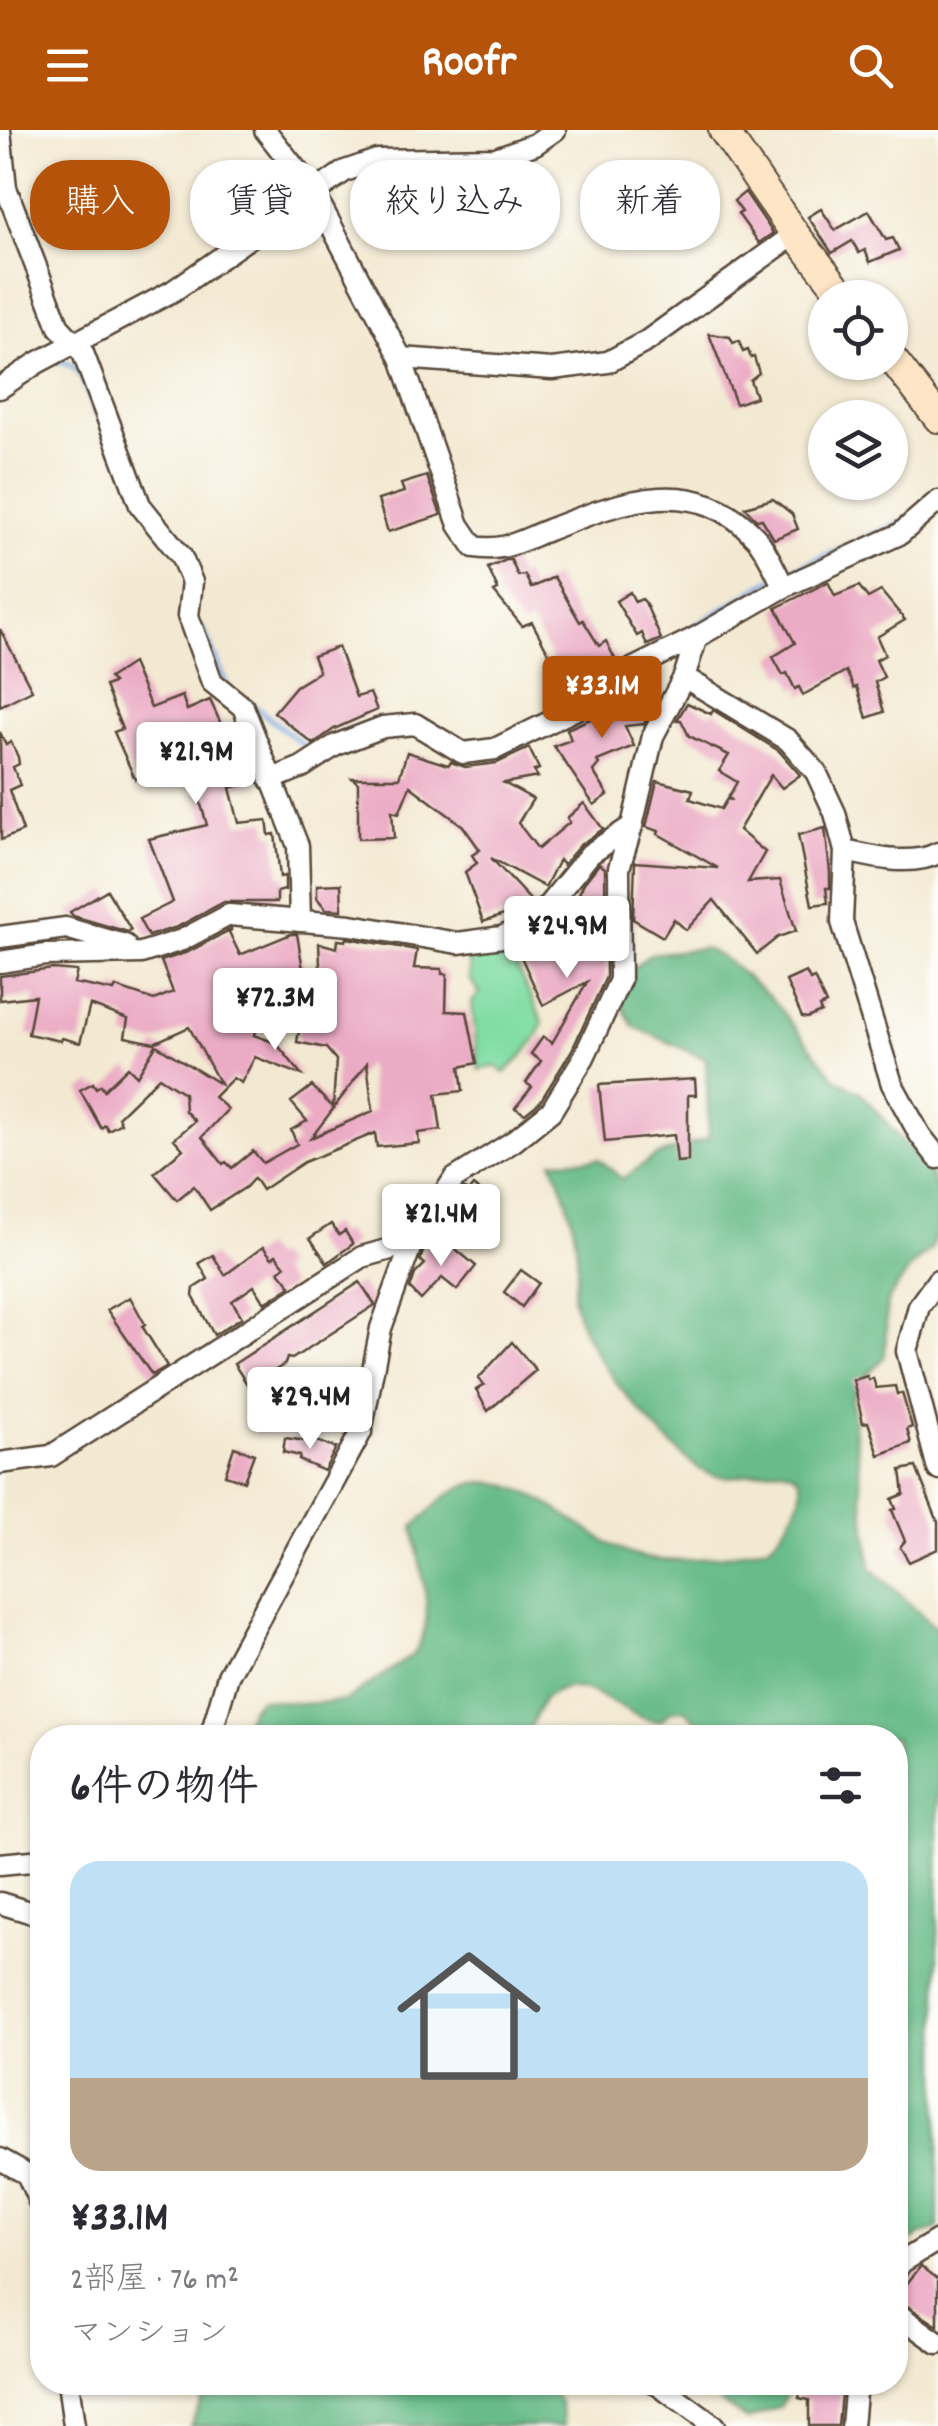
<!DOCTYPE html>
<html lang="ja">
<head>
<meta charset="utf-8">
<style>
	body { margin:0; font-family:Dekko,"Klee One",sans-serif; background:#f7f7f7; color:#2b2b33; height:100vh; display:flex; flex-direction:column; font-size:38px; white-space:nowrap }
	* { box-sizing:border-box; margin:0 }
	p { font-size:32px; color:#7c7c81 }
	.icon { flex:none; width:55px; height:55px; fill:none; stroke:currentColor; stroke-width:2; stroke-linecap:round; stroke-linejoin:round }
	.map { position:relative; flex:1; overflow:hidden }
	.details { position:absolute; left:30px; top:1595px; width:878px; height:670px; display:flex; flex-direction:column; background:#fff; border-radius:40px; box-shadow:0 2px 8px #0004 }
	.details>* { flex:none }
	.banner { position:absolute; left:30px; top:30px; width:880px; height:90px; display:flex; gap:20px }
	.buttons { position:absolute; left:808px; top:150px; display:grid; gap:20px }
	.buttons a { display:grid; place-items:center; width:100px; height:100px; border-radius:50%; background:#fff; box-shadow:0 2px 8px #0004; font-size:50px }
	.price { position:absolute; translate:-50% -85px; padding:0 22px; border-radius:10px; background:#fff; color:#222; font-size:32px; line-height:65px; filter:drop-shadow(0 2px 5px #0008) }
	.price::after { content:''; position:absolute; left:50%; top:60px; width:30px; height:22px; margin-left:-15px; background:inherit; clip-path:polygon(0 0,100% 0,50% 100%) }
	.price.current { background:#b45309; color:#fff }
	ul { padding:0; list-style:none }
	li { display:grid; align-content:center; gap:20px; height:530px; padding:0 40px }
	li span { display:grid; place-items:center; height:310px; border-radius:30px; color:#555 }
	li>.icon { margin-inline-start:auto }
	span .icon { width:180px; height:180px; fill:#fffc; stroke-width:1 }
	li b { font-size:42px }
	h2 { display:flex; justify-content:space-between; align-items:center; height:120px; padding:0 40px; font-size:42px }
	.chip { padding:0 35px; border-radius:40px; background:#fff; box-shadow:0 2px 8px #0004; font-size:35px; line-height:90px }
	.chip.current { background:#b45309; color:#fff }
	header { display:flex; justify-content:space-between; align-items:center; height:130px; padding:0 40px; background:#b45309; color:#fff; font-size:45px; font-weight:800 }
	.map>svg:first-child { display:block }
	.green { fill:#82dda4; stroke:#5e8461; stroke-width:2.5 }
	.forest { fill:#69bc8a; stroke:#527354; stroke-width:2.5 }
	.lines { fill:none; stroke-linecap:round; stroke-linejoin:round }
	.stream { stroke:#77a8e2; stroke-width:5 }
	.building { fill:#ebabc5; fill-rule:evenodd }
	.street-casing { stroke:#574739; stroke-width:25 }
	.secondary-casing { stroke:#574739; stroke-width:32 }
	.street { stroke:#fff; stroke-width:20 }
	.secondary { stroke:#fde5c5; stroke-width:28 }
</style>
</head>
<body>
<header><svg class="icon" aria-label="menu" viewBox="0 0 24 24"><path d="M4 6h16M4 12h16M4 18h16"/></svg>Roofr<svg class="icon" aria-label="search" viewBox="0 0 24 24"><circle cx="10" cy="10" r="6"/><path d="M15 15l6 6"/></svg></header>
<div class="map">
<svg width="938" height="2296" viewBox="0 0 938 2296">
	<rect width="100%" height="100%" fill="#fdfcf7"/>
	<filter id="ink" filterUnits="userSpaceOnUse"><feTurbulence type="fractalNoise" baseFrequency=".01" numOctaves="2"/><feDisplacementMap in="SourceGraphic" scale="20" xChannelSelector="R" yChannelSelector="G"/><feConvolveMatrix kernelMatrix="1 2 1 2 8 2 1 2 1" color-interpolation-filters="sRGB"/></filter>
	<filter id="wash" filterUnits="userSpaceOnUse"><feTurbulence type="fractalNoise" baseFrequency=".0048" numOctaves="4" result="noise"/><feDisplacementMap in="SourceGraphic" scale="40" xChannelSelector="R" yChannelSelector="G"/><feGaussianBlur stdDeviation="2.25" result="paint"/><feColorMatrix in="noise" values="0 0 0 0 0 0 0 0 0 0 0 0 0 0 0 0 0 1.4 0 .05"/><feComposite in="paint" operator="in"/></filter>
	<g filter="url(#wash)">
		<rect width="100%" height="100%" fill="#f3e9d2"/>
		<path class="green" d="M507 818 543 892C537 913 520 929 504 943L496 936 479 940 472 872 480 863 470 849 469 829Z"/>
		<g class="forest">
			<path d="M705 818 729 832 773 870 836 949 860 962 928 1041 938 1059V1098L931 1119 912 1136 887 1171 885 1226 857 1256 851 1270 871 1438 938 1500V2098L902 2114 895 2124V1608L709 1607 707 1600 685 1580 671 1581 660 1591C630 1592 598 1554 566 1558 559 1559 549 1566 543 1569L526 1607 239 1608 250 1579 259 1569 303 1574 345 1571 414 1524C441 1484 417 1440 414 1397 426 1385 439 1370 454 1361 511 1325 583 1408 633 1425 670 1438 732 1425 769 1415 786 1400 827 1341 778 1339 760 1339 742 1348 724 1347 701 1345 689 1331 673 1316 637 1280 585 1223 574 1172 571 1161 576 1153 577 1143 579 1105 567 1065 552 1031L599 1029 622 1049 656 1026 709 1008 706 929 633 896 620 872V850L650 824Z"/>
			<path d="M216 2253H549L560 2273 564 2296H190L203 2267Z"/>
			<path d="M701 2253H793L780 2277 747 2290 706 2262Z"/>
		</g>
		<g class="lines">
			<g class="stream">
				<path d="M56 231C83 232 87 264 96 285"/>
				<path d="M783 444 901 392"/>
				<path d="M203 499 226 554"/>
				<path d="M684 503 773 449"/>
				<path d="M250 573 312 622"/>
			</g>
		</g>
		<g id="blocks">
			<g class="building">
				<path d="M745 62 773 103 759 113 738 84 742 82 734 71Z"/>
				<path d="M821 79 835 100 869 81 886 110 893 108 899 120 870 132 865 120 859 123 852 111 832 123 808 87Z"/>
				<path d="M709 204 730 207 733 213 739 211 743 222 748 220 751 228 754 227 759 243 750 250 756 267 736 274Z"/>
				<path d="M427 346 441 385 388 402 378 370 404 362 401 354Z"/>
				<path d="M773 369 792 384 798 399 774 409 762 389 757 390 745 377Z"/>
				<path d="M506 430H511L518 446 525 445 531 458 554 447 580 492 583 490 599 516 606 511 617 533 588 554 573 531 557 539 532 492 522 496 494 462 498 460 488 438Z"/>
				<path d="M828 452 835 466 859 456 868 468 881 461 905 490 877 507 885 525 876 530 884 547 875 552 884 582 867 588 857 557 854 558 846 541 803 565 799 557 795 559 787 543 783 545 773 527 795 513 776 478Z"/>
				<path d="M630 462 635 472 642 469 645 472 661 509 647 515 642 503 637 506 616 471Z"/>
				<path d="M0 499 32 560 0 576Z"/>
				<path d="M338 517 356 567 370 563 377 580 334 599 313 614 274 582 296 556 319 542 313 526Z"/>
				<path d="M132 533 151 578 182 566 187 580 210 570 248 653 230 658 239 693 267 690 269 705 275 704 280 747 285 746V760L277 762V772H224L177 797 148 806 139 789 173 772 149 709 207 695 192 644 188 646 180 629 135 649 114 602 122 599 105 556 113 553 109 548Z"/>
				<path d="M635 554 651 580 644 594 625 596 634 616 597 631 599 634 593 641 608 665 594 675 554 616 571 610 567 599 627 573 625 561Z"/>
				<path d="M687 573 711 584 713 580 779 621 800 645 782 658 771 645 739 700 765 722 748 752 780 750 796 801 778 807 757 824 714 770 686 800 674 789 663 807 633 789 635 732 718 738 658 704 659 701 646 697 657 651 693 660 690 669 721 679 727 669 732 670 728 668 737 652 719 641 729 625 689 606 681 590H677Z"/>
				<path d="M0 602 6 615 11 612 18 627 19 634 13 637 20 655 9 660 23 701 1 710Z"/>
				<path d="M529 618 539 639 534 641 538 647 504 653 533 669 518 693 538 719 570 692 567 688 584 673 603 699 580 715 563 735 559 730 545 757 491 728 532 772 509 780 510 783 483 792 465 742 477 733 472 725 480 720 463 696 410 656 399 683 392 681 394 708 358 709V653L352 648H399L407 622 448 635 451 632 465 637 497 633Z"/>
				<path d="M825 698 830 742V758H826L828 773 812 775 798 705Z"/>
				<path d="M599 734 605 738 606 847 572 920 540 972 525 984 515 978 532 957 526 953 541 931 531 924 543 907 552 913 587 852 543 875 517 818 542 810 556 798 569 812 588 781 575 772 584 753Z"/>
				<path d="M341 754 342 780 326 779 317 768V755Z"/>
				<path d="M107 760 131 800 128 802 73 786 70 782Z"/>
				<path d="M232 799 229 802 240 825 291 804H297L306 857 321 856 319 813 337 818 338 810 346 811 347 808 417 820 414 838 442 839V844H447L446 881 467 882 477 933 460 937 463 961 436 964 441 1000 418 1003 419 1013 377 1017 375 1003 304 1032 262 1060 254 1048 246 1057 210 1080 194 1056 177 1070 154 1043 183 1019 174 1009 195 991 185 981 184 963 159 947 118 987 121 993 108 1000 105 995 101 998 80 960 93 953 96 958 101 955 104 960 128 937 137 946 156 915 220 954 189 897 154 913 125 907 128 889 90 875 80 913 62 908 61 911 28 904 35 866 0 870V846L53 839 77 841 74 853 114 861 116 857 154 870 173 862 161 831 188 822ZM247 845 303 878 297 912 326 918 336 930 333 978 312 956 291 972 307 991 291 1000 297 1014 263 1033 253 1021 232 1038 226 1032 223 1034 202 1007 228 979 214 967 233 948 241 953 255 927 302 945 276 913 254 905 267 883ZM367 933 373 981 311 1008 333 979Z"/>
				<path d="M806 842 810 850 814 848 826 874 819 877 821 882 807 888 802 887 786 851Z"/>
				<path d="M695 949 696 965H688V1031L677 1032 674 1005 605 1012 599 955Z"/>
				<path d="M473 1056 493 1073 478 1091 459 1075 464 1059 469 1061Z"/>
				<path d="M331 1094 339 1105 345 1101 353 1114 327 1133 310 1108Z"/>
				<path d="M446 1111 476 1136 457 1160 442 1148 421 1170 410 1159 415 1144 425 1134 420 1130 424 1119 430 1112 439 1120Z"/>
				<path d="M263 1117 272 1128 276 1125 285 1136 279 1141 291 1156 265 1173 254 1156 232 1171 242 1187 214 1205 193 1166 194 1158 208 1149 199 1133 213 1125 225 1145Z"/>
				<path d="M521 1140 539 1153 522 1177 504 1162Z"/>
				<path d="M360 1152 375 1175 292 1229 287 1228 285 1234 249 1257 234 1234Z"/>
				<path d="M130 1167 145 1194 142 1196 167 1236 152 1245 107 1180Z"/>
				<path d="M512 1212 536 1240 488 1281 476 1260 484 1255 478 1249Z"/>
				<path d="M867 1246 869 1250 873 1248 876 1258 895 1256 897 1264 902 1263 912 1297 907 1299 911 1313 879 1325 868 1292 863 1293 853 1250Z"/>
				<path d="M285 1308 307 1311 308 1308 336 1318 324 1341 299 1330 300 1326 283 1322Z"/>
				<path d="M234 1317 254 1324 244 1351 225 1345Z"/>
				<path d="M916 1337 938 1392V1419L909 1432 900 1417 905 1411 892 1380 896 1379 892 1369 904 1364 901 1340Z"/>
				<path d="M921 2136 938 2149V2196L895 2168V2155L904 2157Z"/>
				<path d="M802 2252H842L838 2296H809V2270L799 2268Z"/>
			</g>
		</g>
	</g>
	<g filter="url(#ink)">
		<use href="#blocks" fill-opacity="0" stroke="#574739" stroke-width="2.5"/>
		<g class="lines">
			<g class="street-casing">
				<g id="street">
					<path d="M0 0 6 58 59 197 83 223 140 375 181 426 192 452 188 486 212 552 243 577 298 716 300 791"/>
					<path d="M265 0 313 61 401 228 459 395 474 417C505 422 520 411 548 400 620 372 696 340 757 409 768 422 775 441 784 457"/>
					<path d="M401 228 552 239 608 232 647 211 795 104"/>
					<path d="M0 258 37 233 173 161 345 41 377 30 496 28 535 14 555 0"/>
					<path d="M684 547 788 610 816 642 835 683 845 721 842 792 892 954 920 1005 938 1028"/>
					<path d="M270 650 302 637 336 615 383 597 415 594 463 623 495 619 576 579 634 538 697 507 784 457 900 404 938 371"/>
					<path d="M845 721C872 727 912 737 938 723"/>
					<path d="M0 807 66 798 125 815"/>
					<path d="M0 832 46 825 141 823 182 810 229 785 351 795 458 813 502 807 537 789 590 724 632 696 653 606 684 547 697 507"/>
					<path d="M938 1150 919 1176 907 1221 938 1339"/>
					<path d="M0 1333 51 1326 362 1127 412 1113"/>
					<path d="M210 1608 228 1546 361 1302 381 1198 412 1113 454 1049 514 1011 551 981 584 927 620 850 619 738 632 696"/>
					<path d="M0 1734 42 1730"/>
					<path d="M0 1773 42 1786"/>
					<path d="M0 2029 27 2044 42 2078"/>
					<path d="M895 2141 902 2132 938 2110"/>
					<path d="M895 2182 938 2213"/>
					<path d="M68 2252 74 2296"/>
					<path d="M654 2252 714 2296"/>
					<path d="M852 2296 856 2252"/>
				</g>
			</g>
			<g class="secondary-casing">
				<g id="secondary">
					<path d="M723 0 795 104 845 168"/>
					<path d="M890 226 938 288"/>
				</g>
			</g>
			<use href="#street" class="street"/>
			<use href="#secondary" class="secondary"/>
		</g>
	</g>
</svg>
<div class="buttons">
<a><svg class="icon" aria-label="locate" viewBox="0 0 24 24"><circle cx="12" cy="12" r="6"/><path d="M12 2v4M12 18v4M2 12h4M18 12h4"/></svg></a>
<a><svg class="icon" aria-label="layers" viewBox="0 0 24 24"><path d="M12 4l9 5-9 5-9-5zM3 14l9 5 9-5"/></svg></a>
</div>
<b class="price current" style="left:602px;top:611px">¥33.1M</b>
<b class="price" style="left:196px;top:677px">¥21.9M</b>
<b class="price" style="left:567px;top:851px">¥24.9M</b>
<b class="price" style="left:275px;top:923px">¥72.3M</b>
<b class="price" style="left:441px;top:1139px">¥21.4M</b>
<b class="price" style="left:310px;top:1322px">¥29.4M</b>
<div class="banner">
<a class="chip current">購入</a>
<a class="chip">賃貸</a>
<a class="chip">絞り込み</a>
<a class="chip">新着</a>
</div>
<section class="details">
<h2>6件の物件<svg class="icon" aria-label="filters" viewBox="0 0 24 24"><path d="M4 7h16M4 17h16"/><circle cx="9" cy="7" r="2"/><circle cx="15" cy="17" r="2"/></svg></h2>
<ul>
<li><span style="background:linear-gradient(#bfe0f5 70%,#b9a48a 0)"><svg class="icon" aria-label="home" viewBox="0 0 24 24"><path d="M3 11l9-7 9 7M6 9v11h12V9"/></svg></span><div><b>¥33.1M</b><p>2部屋 · 76 m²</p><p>マンション</p></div></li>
</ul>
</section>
</div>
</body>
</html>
